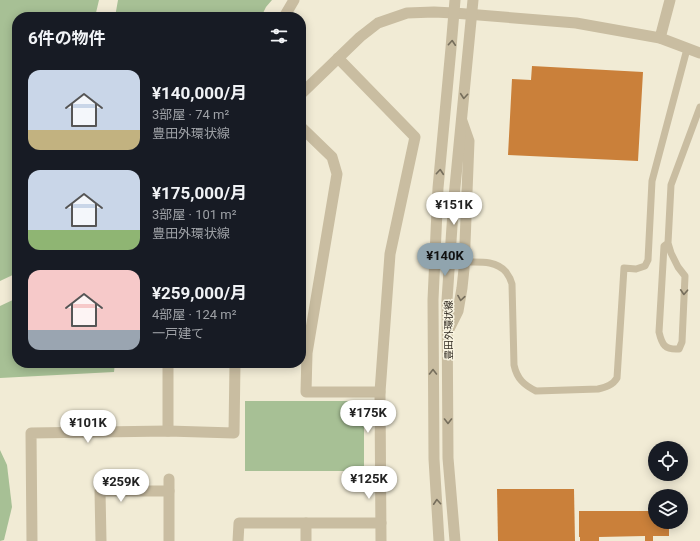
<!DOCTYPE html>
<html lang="ja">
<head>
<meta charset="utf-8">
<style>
	body { margin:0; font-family:Roboto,"Noto Sans JP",sans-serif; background:#242831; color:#f1f3f6; height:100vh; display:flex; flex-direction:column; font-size:15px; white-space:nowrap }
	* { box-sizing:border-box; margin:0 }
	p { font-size:13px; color:#9ea1a6 }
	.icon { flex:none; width:22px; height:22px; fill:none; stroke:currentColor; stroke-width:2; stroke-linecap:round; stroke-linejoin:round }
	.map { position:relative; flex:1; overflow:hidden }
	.side { position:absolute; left:12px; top:12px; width:294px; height:356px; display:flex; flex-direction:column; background:#171b24; border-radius:16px; box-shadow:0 2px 10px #0003 }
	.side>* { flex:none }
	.fabs { position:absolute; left:648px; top:441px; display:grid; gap:8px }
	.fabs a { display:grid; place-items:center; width:40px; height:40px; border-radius:50%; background:#171b24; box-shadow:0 2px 10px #0003; font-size:20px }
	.price { position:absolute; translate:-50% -34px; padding:0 9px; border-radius:14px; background:#fff; color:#222; font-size:13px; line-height:26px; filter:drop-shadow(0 1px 2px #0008) }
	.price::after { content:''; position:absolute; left:50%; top:24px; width:12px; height:9px; margin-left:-6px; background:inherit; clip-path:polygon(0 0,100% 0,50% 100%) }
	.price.active { background:#90a4ae; color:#111 }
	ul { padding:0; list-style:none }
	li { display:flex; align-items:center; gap:12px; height:100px; padding:0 16px }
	li span { display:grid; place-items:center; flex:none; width:112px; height:80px; border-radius:12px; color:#555 }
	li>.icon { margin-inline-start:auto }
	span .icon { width:48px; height:48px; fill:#fffc; stroke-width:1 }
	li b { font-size:17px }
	h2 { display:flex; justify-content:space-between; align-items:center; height:48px; padding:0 16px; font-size:17px }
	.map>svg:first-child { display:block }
	.green { fill:#a7c095 }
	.building { fill:#ca803a }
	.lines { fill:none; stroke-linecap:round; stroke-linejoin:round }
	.service { stroke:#c9bda1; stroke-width:7 }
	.minor { stroke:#c9bda1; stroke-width:11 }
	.tertiary { stroke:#c9bda1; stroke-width:11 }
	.oneway { stroke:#766e5c }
	.labels { text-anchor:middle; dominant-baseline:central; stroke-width:3; stroke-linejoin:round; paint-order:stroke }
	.street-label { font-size:10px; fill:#332d24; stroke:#f9f4e1 }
</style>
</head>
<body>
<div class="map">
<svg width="700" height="541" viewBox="0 0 700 541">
	<rect width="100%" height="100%" fill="#f1ebd5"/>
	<g class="green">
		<path d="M0 0H99L95 17H17V273L0 281Z"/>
		<path d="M118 0H272L266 7 261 17H115Z"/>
		<path d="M17 298V363H115L114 372 0 378V306Z"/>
		<rect x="245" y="401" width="119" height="70"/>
		<path d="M0 450 7 465 12 507 4 540 0 541Z"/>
	</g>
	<g class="building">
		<path d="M532 66 643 72 638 161 508 155 512 79 531 80Z"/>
		<path d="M497 489H574L575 541H498Z"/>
		<path d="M579 511H655V522H669V536H653V541H645V536L599 537V541H580V537H579Z"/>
	</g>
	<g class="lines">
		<g class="service">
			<path d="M668 243 664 246 659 332C662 345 665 350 679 349L682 342 685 276 678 267 671 253 668 243 671 185 700 107"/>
			<path d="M464 262C479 262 496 260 506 272 509 276 511 280 512 284L514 365C517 379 524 385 536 391L598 389C606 387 613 385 617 378L624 268 636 269 645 266 648 260 652 181 687 49"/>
		</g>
		<g class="minor">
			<path d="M284 17 294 0"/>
			<path d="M660 38 670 0"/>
			<path d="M338 58 415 137 390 254 380 392 381 541"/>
			<path d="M301 94 360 37 378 23 407 13 434 12 454 13"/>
			<path d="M301 127 332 157 337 174 307 353 306 392H380"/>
			<path d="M448 331 458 311 462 288 464 269 469 141 462 121"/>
			<path d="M168 431V363"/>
			<path d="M169 479V541"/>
			<path d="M306 523V541"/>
			<path d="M32 541 31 433 168 431 234 433 235 363"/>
			<path d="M101 541 100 491H169"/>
			<path d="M238 541 239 523H381"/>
		</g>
		<g class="tertiary">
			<path d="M454 13 576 23 660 38 700 53"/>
			<path d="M439 541 434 459 433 300 438 188 451 48 455 0"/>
			<path d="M455 541 448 458 447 300 454 197 473 0"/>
		</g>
	</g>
	<defs><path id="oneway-chevron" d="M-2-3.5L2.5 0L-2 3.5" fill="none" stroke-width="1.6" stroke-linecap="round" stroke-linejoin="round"/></defs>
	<g class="oneway">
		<use href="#oneway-chevron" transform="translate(452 43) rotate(-86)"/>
		<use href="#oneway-chevron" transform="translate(464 96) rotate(95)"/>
		<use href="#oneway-chevron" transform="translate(440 172) rotate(-85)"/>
		<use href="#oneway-chevron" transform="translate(684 292) rotate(93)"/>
		<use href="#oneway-chevron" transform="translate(461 298) rotate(99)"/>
		<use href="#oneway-chevron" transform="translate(433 372) rotate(-90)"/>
		<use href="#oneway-chevron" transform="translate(448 421) rotate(90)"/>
		<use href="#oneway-chevron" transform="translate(437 502) rotate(-94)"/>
	</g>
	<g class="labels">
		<g class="street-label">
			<text transform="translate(448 330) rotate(-90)">豊田外環状線</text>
		</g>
	</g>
</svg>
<div class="fabs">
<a><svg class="icon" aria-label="locate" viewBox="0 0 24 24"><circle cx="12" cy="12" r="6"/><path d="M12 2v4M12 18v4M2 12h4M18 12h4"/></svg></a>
<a><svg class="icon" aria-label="layers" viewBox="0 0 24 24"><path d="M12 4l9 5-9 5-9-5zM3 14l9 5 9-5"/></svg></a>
</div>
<b class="price" style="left:454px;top:226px">¥151K</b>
<b class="price active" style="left:445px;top:277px">¥140K</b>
<b class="price" style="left:368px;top:434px">¥175K</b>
<b class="price" style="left:88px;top:444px">¥101K</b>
<b class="price" style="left:369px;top:500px">¥125K</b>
<b class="price" style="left:121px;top:503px">¥259K</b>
<section class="side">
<h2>6件の物件<svg class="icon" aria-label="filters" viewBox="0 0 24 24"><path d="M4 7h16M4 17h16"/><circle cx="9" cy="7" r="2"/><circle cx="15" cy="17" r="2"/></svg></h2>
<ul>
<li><span style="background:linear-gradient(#c9d6e8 75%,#c2b280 0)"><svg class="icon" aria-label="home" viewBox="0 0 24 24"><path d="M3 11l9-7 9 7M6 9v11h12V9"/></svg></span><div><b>¥140,000/月</b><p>3部屋 · 74 m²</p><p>豊田外環状線</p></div></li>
<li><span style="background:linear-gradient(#c9d6e8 75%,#8fb573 0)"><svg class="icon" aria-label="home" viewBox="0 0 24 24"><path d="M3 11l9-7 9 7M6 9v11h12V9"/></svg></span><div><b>¥175,000/月</b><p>3部屋 · 101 m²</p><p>豊田外環状線</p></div></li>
<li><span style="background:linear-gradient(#f6c9c9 75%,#9aa5b1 0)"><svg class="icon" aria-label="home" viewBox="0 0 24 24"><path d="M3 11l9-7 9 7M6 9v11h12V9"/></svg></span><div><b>¥259,000/月</b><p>4部屋 · 124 m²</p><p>一戸建て</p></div></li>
</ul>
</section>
</div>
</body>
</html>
